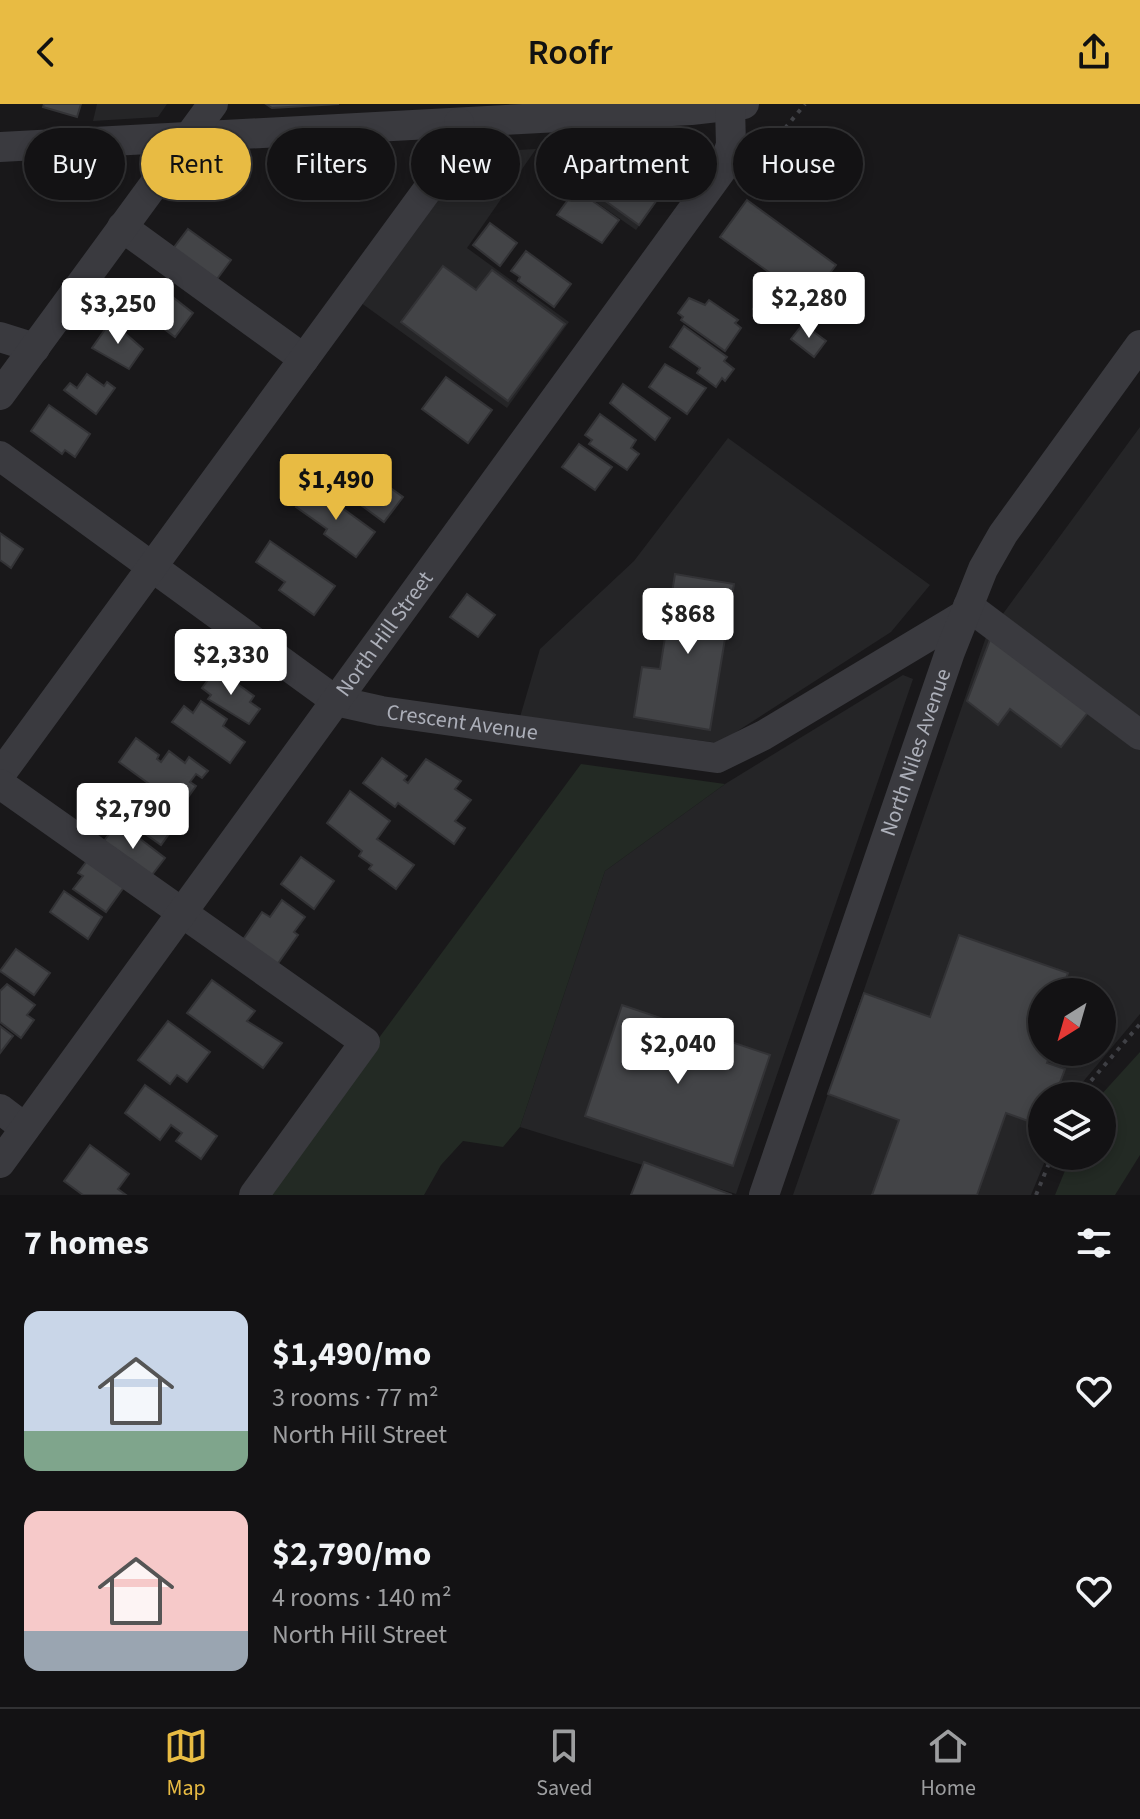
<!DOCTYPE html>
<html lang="en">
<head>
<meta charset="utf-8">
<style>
	body { margin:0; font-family:"Source Sans 3",sans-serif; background:#1c1b1d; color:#f1f3f6; height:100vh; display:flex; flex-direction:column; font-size:30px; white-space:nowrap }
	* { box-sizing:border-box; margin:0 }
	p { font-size:26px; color:#9d9ea0 }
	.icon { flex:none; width:44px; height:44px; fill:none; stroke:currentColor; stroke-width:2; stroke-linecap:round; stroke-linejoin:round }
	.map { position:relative; height:1091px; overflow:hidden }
	.details { display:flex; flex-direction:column; background:#131214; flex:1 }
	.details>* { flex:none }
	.guide { position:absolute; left:24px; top:24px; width:1092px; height:72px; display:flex; gap:16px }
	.needle { width:52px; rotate:217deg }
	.tools { position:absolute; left:1028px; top:874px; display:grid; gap:16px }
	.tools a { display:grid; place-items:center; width:88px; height:88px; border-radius:50%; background:#131214; box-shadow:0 4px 12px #0003,0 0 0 2px #323234; font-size:40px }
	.price { position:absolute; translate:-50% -68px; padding:0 18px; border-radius:8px; background:#fff; color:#222; font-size:26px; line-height:52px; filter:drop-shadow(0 2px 4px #0008) }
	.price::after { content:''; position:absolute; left:50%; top:48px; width:24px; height:18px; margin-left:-12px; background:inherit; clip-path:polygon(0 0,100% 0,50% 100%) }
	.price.current { background:#e8bb43; color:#111 }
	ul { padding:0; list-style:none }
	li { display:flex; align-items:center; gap:24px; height:200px; padding:0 24px }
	li span { display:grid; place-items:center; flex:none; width:224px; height:160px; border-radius:16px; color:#555 }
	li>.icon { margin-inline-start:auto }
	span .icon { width:96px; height:96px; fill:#fffc; stroke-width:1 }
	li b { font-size:34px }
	h2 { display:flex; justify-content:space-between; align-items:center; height:96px; padding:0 24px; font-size:34px }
	.chip { padding:0 28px; border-radius:36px; background:#131214; box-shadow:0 4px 12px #0003,0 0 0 2px #323234; font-size:28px; line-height:72px }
	.chip.current { background:#e8bb43; color:#111 }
	header { display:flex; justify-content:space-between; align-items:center; height:104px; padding:0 24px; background:#e8bb43; color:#111; font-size:36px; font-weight:600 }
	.menu { display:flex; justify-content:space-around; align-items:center; height:112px; border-top:2px solid #323234; background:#131214; font-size:22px; color:#9d9ea0 }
	.menu a { display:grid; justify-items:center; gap:4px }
	.menu .current { color:#e8bb43 }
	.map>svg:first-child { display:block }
	.built { fill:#252527; fill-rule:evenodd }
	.green { fill:#232a24 }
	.building { fill:#434447; stroke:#333336; stroke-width:2 }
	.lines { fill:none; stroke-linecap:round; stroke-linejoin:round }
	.path { stroke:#404146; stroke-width:4; stroke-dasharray:4 6; stroke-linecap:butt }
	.minor { stroke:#3a3a3f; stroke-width:30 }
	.labels { text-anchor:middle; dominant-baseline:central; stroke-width:8; stroke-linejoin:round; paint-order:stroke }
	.street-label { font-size:22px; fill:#acafb9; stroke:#141315 }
</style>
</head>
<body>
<header><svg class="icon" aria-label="back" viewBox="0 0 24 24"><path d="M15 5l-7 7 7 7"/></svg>Roofr<svg class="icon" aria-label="share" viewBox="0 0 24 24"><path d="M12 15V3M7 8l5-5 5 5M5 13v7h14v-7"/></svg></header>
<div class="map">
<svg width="1140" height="1091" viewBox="0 0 1140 1091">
	<rect width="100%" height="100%" fill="#19181a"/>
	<g class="built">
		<path d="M97 0H167L158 13 93 17Z"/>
		<path d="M682 37 694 46 636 126 542 60 553 44Z"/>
		<path d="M536 45 467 144 569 218 507 304 357 196 460 49Z"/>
		<path d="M1140 323V910L1071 992H1042V1052H1047L1031 1091H793L986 533ZM1042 888H1102V948H1042Z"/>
		<path d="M728 334 930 481 891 528 719 639 520 613 540 545 634 457Z"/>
		<path d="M903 571 913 575 736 1090 520 1023 605 767 725 680Z"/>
	</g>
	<g class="green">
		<path d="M581 660 725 680 605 767 520 1023 503 1043 463 1037 441 1061 424 1091H263Z"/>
		<path d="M1140 948V1051L1115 1091H1055L1071 1052H1102L1100 992Z"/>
	</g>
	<g class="building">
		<path d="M44 0H81L77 13 43 3Z"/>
		<path d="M266 0H339L272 4Z"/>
		<path d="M683 36 694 44 639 121 597 91 633 40Z"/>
		<path d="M576 85 619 116 602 139 557 111Z"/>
		<path d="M747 96 836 161 809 197 720 133Z"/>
		<path d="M490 119 517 139 500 162 473 141Z"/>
		<path d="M188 125 231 156 217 175 172 146Z"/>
		<path d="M526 147 571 180 554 203 518 177 520 173 511 167Z"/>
		<path d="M443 162 476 186 492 166 565 220 508 297 401 218Z"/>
		<path d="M146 181 157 189 161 184 193 209 175 233 131 200Z"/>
		<path d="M771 181 782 190 764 213 753 205Z"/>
		<path d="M689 194 705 201 709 196 738 216 735 219 741 224 725 247 681 216 683 213 678 209Z"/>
		<path d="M111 217 143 245 129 265 92 244Z"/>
		<path d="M803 220 826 237 814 253 791 235Z"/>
		<path d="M684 222 727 253 724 257 734 265 725 277 722 274 716 283 697 269 700 264 670 243Z"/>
		<path d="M665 260 706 284 687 310 649 283Z"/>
		<path d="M87 270 104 282 107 278 115 284 96 310 64 286 70 279 77 284Z"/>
		<path d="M446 273 492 306 468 339 422 305Z"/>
		<path d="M623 280 670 314 655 336 610 299Z"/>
		<path d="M49 301 90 330 75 353 65 346 62 350 31 327Z"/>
		<path d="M600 310 636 336 631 344 639 350 627 366 589 340 592 336 585 331Z"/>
		<path d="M579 340 612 363 595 386 562 363Z"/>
		<path d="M368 368 403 393 384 418 350 393Z"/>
		<path d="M312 382 375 428 356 453 324 430 327 425 296 403Z"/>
		<path d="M0 429 23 445 11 464 0 456Z"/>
		<path d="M270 437 335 482 314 511 279 486 285 478 256 458Z"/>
		<path d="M675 470 734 480 710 626 634 613 642 563 660 565Z"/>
		<path d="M467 490 495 511 478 533 450 513Z"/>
		<path d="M991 533 1089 607 1061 643 1010 605 998 621 967 597Z"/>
		<path d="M214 568 223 575 225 571 254 592 250 598 260 605 249 620 208 595 211 591 202 584Z"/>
		<path d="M201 597 227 615 223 622 245 638 230 659 172 618 184 602 193 609Z"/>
		<path d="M136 634 159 651 157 655 161 658 169 647 185 659 189 653 208 667 202 674 196 670 190 678 196 682 181 703 119 658Z"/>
		<path d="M382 654 407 672 404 676 408 679 426 655 461 677 455 685 471 696 455 717 465 724 454 740 398 699 395 703 363 679Z"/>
		<path d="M350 687 390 717 377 735 414 761 396 785 369 765 372 761 359 752 362 747 327 719Z"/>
		<path d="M152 703 176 720 161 741 137 724Z"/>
		<path d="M118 718 165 754 148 776 101 741Z"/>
		<path d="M301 753 334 777 314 805 281 780Z"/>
		<path d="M87 757 124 783 106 808 73 785 83 772 78 769Z"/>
		<path d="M64 787 102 813 88 835 50 808Z"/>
		<path d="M282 796 305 813 294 828 298 831 274 865 240 840 262 808 270 813Z"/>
		<path d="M959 831 1068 869 1061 888H1042V948H1051L1047 959 1065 965 1058 984 1068 988 1066 992H1042V1022L1006 1009 977 1091H872L899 1016 828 990 864 889 930 913Z"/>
		<path d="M16 845 50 869 34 891 0 867Z"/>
		<path d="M212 876 255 907 247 917 282 939 263 964 187 909Z"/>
		<path d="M7 880 35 901 27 911 34 916 21 934 0 918V887Z"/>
		<path d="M622 901 770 951 733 1062 585 1012Z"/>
		<path d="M168 917 210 948 187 978 177 971 170 980 138 956Z"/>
		<path d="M0 922 13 932 0 949Z"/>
		<path d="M145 981 217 1032 201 1055 176 1037 182 1029 171 1021 160 1036 125 1009Z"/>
		<path d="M90 1041 129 1070 118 1085 126 1091H83L64 1077Z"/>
		<path d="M644 1058 732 1091H631Z"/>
	</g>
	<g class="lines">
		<g class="path">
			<path d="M757 30 782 28 805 0"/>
			<path d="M1078 992 1140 920"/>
			<path d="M1036 1091 1052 1052"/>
		</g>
		<g class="minor">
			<path d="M0 43 691 6 744 0"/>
			<path d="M122 123 304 255"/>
			<path d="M0 233 35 244"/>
			<path d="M0 291 213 0"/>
			<path id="s1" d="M0 352 336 597 381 607 717 654 764 631 964 511"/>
			<path d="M968 502 1140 631"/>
			<path d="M0 671 450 55 460 35 459 19"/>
			<path d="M0 680 365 938 254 1091"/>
			<path d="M0 1005 25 1024"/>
			<path id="s2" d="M0 1059 723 64 731 41 730 3"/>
			<path id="s3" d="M764 1091 950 548 983 465 1003 430 1140 241"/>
		</g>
	</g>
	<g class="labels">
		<g class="street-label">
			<text stroke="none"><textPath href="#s2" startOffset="654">North Hill Street</textPath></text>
			<text stroke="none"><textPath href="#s1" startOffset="544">Crescent Avenue</textPath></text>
			<text stroke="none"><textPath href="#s3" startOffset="468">North Niles Avenue</textPath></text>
		</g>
	</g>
</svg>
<div class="tools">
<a><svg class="needle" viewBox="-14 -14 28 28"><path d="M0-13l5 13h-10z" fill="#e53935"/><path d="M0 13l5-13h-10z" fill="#9d9ea0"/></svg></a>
<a><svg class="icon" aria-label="layers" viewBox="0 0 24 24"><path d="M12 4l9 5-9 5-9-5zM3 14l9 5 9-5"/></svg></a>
</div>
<b class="price" style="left:809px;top:236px">$2,280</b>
<b class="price" style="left:118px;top:242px">$3,250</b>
<b class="price current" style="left:336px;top:418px">$1,490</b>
<b class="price" style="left:688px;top:552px">$868</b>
<b class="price" style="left:231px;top:593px">$2,330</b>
<b class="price" style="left:133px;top:747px">$2,790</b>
<b class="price" style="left:678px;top:982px">$2,040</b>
<div class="guide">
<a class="chip">Buy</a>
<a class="chip current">Rent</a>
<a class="chip">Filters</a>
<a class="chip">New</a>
<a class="chip">Apartment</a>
<a class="chip">House</a>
</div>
</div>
<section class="details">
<h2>7 homes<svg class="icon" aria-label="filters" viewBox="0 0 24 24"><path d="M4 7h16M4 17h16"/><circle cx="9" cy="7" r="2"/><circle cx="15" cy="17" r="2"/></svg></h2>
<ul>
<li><span style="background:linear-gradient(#c9d6e8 75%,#7fa58c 0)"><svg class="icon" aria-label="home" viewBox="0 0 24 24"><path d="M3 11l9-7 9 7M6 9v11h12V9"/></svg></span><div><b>$1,490/mo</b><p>3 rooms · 77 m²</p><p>North Hill Street</p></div><svg class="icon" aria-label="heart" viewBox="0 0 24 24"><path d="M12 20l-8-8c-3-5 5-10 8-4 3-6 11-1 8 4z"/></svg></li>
<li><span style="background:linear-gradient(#f6c9c9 75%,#9aa5b1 0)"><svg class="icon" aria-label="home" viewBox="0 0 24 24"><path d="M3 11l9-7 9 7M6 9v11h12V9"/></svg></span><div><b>$2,790/mo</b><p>4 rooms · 140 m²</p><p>North Hill Street</p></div><svg class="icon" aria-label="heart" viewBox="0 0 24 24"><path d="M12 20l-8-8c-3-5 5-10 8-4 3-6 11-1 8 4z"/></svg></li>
</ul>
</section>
<nav class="menu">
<a class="current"><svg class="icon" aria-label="map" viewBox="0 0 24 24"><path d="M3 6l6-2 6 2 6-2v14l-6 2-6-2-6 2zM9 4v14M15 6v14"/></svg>Map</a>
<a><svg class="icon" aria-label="saved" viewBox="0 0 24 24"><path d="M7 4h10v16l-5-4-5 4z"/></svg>Saved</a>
<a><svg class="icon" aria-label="home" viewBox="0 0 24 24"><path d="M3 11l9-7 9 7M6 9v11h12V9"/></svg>Home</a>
</nav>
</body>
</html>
